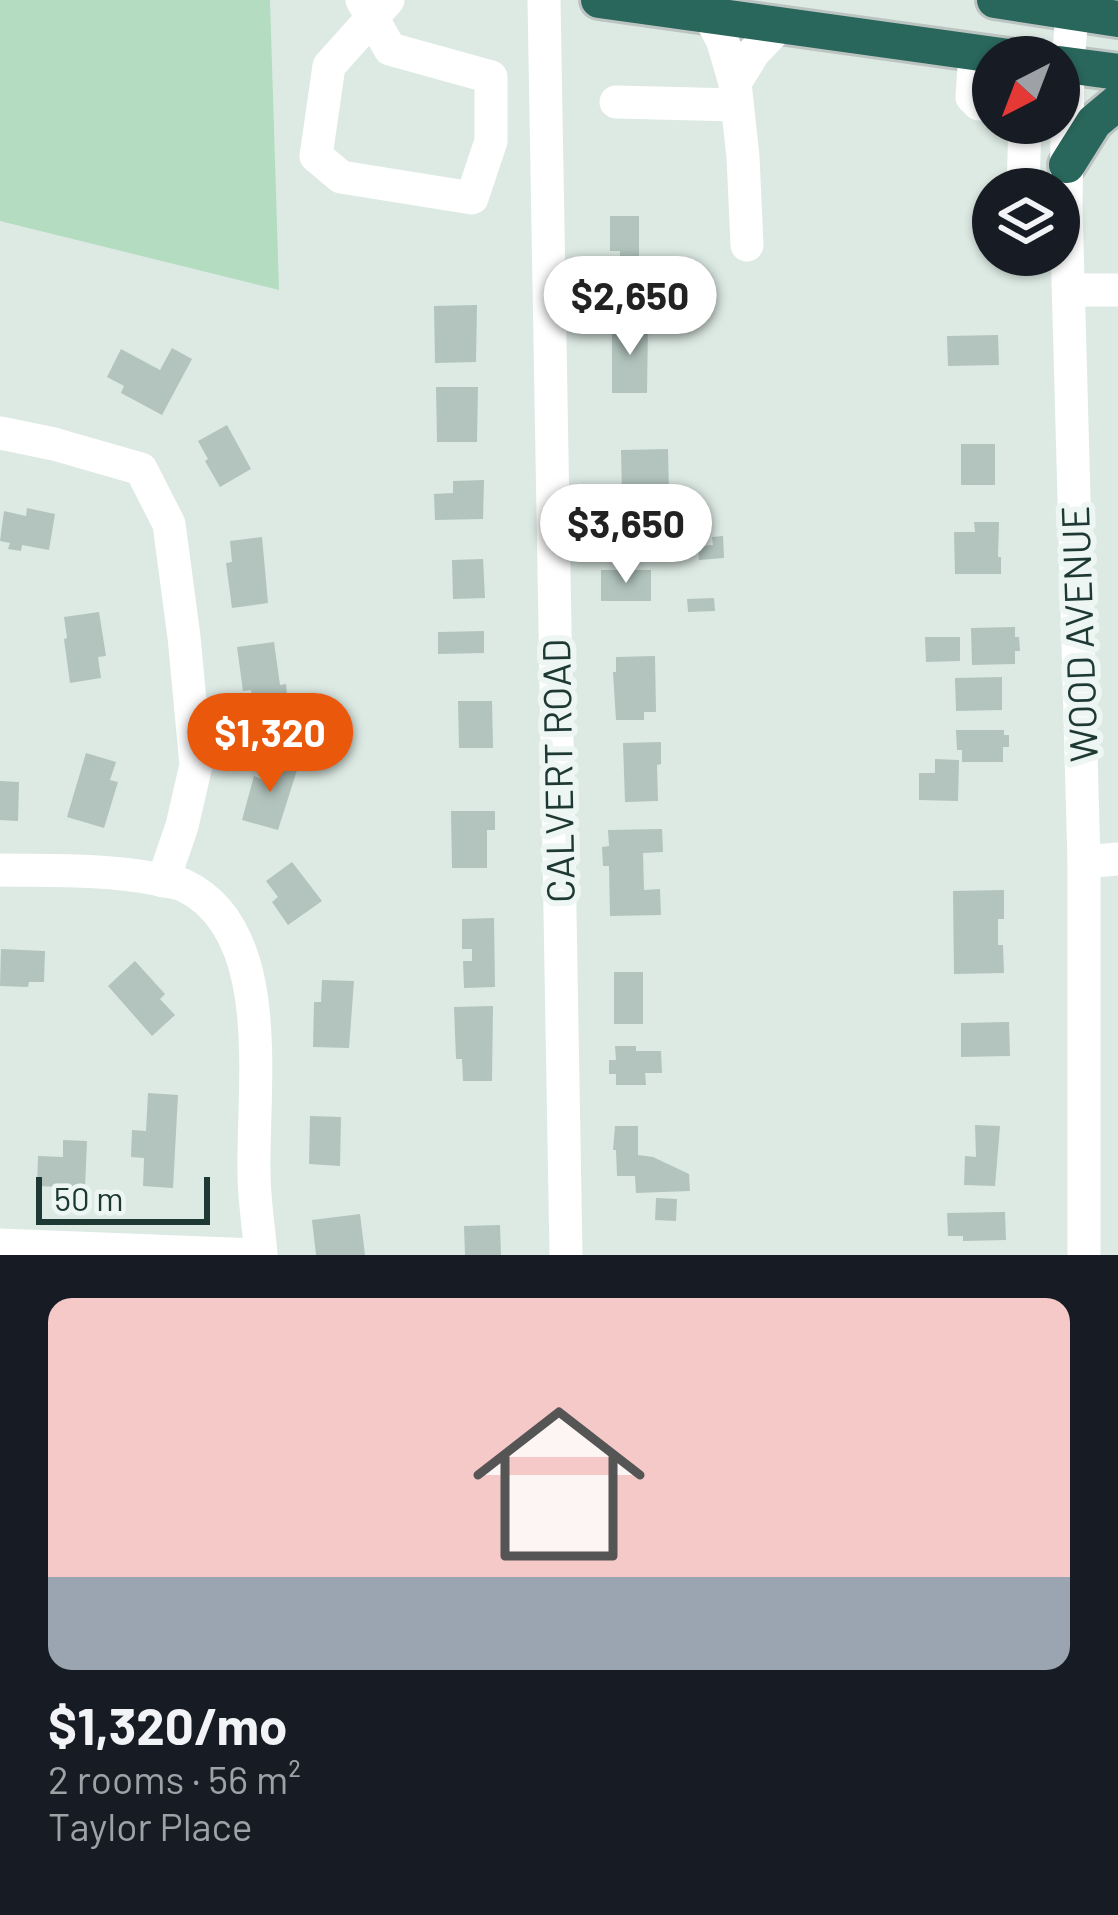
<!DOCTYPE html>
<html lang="en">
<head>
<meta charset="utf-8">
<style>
	body { margin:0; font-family:Barlow,sans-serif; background:#242831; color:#f1f3f6; height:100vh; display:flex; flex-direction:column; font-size:45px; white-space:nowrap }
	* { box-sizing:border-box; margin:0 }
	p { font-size:39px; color:#9ea1a6 }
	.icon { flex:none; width:66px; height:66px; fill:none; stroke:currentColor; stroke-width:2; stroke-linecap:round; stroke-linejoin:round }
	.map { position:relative; height:1255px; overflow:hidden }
	.side { display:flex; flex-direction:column; background:#171b24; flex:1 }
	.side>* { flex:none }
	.needle { width:78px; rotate:222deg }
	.tools { position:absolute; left:972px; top:36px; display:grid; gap:24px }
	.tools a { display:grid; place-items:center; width:108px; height:108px; border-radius:50%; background:#171b24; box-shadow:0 3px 9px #0004; font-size:60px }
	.scale { position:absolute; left:36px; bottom:30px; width:174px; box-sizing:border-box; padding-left:12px; border:6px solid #1e3933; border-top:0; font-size:33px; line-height:42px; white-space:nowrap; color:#1e3933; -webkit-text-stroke:9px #edf6f2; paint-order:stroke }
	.price { position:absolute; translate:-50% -102px; padding:0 27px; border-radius:42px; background:#fff; color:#222; font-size:39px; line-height:78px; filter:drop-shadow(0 3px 6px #0008) }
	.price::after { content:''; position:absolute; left:50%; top:72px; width:36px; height:27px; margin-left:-18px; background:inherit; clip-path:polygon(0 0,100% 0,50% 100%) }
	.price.active { background:#ea580c; color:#fff }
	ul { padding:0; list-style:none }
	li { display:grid; align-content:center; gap:24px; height:636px; padding:0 48px }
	li span { display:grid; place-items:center; height:372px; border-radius:24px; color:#555 }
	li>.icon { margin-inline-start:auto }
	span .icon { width:216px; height:216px; fill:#fffc; stroke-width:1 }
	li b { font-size:51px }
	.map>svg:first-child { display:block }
	.green { fill:#b4dcc0 }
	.building { fill:#b2c4bd }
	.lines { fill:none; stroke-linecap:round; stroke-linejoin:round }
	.highway-casing { stroke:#bcc4c2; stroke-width:42 }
	.minor { stroke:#fff; stroke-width:33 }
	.highway { stroke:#29665b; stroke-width:36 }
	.labels { text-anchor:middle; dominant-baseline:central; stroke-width:12; stroke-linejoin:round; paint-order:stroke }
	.street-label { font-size:39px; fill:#1e3933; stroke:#edf6f2 }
</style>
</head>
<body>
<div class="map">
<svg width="1118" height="1255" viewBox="0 0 1118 1255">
	<rect width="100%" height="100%" fill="#ddeae4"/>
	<path class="green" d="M0 0H270L279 290 0 221Z"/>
	<g class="building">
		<path d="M610 216H639V258H620V251H610Z"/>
		<path d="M651 258 678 259V283H651Z"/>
		<path d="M477 305 476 362 435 363 434 306Z"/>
		<path d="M612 323 648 324 647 393H612Z"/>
		<path d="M998 335 999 365 948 366 947 336Z"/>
		<path d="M172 348 192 359 162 415 121 393 124 386 107 377 121 349 160 370Z"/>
		<path d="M436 387H478L477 442H437Z"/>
		<path d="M227 425 251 469 220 487 205 461 208 459 198 441Z"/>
		<rect x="961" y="444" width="34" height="41"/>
		<path d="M668 449 669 495H622L621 450Z"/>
		<path d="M484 480 483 519 435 520 434 494 453 493V481Z"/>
		<path d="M27 508 55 514 49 550 22 545 21 551 8 549 10 543 0 541 4 511 26 516Z"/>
		<path d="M635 520H658V524H669V535H677L676 547H657V554L634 553Z"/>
		<path d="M974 522H999L998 557H1001V574H955L954 532H975Z"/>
		<path d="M723 536 724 558 699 560 698 546 713 545 712 537Z"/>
		<path d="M262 537 268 603 232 608 226 563 232 562 230 541Z"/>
		<path d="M483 559 485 598 453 599 452 560Z"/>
		<rect x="601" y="570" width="50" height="31"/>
		<path d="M714 598 715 611 688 612 687 599Z"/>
		<path d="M99 612 106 656 98 657 101 678 70 683 64 639 67 638 64 617Z"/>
		<path d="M1015 627V637H1019L1020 651H1015V664L972 665 971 628Z"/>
		<path d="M484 631V653L438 654V632Z"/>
		<path d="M925 637H960V661L926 662Z"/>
		<path d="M274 642 280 685 286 684 287 695 280 696 282 706 253 710 251 690 243 691 237 647Z"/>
		<path d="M655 656 656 712H644V720H616L613 672H616V657Z"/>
		<path d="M1002 677V710L956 711 955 678Z"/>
		<path d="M458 701H492L493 748H459Z"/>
		<path d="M956 730H1004V735H1009V747H1003V762H962V750H957Z"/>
		<path d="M661 742V764L657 765 658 801 625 802 623 743Z"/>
		<path d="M86 753 116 762 110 780 118 782 104 828 67 817Z"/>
		<path d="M267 758 298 767 278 830 242 820 254 776 261 779Z"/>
		<path d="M935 759 959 760 958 801 919 800V773H935Z"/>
		<path d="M0 781 19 782 18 821 0 820Z"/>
		<path d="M451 811H495V830H487V868H452Z"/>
		<path d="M662 829 663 852 643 853 644 890 660 889 661 915 610 916 609 866H603L602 847 609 846 608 830Z"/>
		<path d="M292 862 322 901 288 925 272 902 278 897 266 881Z"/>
		<path d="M1004 890V919H998V945H1003L1004 973 954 974 953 891Z"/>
		<path d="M494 918 495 987 464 988 463 961H472V949H462V919Z"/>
		<path d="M1 949 45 951 44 982H29L28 987 0 986Z"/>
		<path d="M135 961 165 994 160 999 175 1015 152 1036 108 986Z"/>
		<rect x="614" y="972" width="29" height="52"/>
		<path d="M322 980 354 981 349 1048 313 1047 314 1002H321Z"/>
		<path d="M493 1006 492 1081H463L462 1059H456L454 1007Z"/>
		<path d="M1009 1022 1010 1056 961 1057V1023Z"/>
		<path d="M615 1046H636V1051H661L662 1073H645L646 1085H616V1074H609V1060H616Z"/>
		<path d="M148 1093 178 1095 173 1188 143 1186 144 1158 131 1157 132 1130 146 1131Z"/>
		<path d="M310 1116 341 1117 340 1166 309 1164Z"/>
		<path d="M975 1125 1000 1126 995 1186 964 1185 965 1156 976 1157Z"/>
		<path d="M615 1126H638V1155L653 1157 689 1174 690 1191 636 1193 635 1176H617L616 1150H613Z"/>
		<path d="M63 1140 87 1141 85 1188 37 1186 38 1156 63 1157Z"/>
		<path d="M656 1198 677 1199 676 1221 655 1220Z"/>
		<path d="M1005 1212 1006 1240 963 1241V1236H948L947 1213Z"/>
		<path d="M360 1214 365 1255H316L312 1220Z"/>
		<path d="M500 1225 501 1255H465L464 1226Z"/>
	</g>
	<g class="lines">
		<g class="highway-casing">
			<g id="highway">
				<path d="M599 0 1009 57"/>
				<path d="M995 0 1118 19"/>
				<path d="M1059 64 1118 72"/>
				<path d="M1067 165 1094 122 1118 102"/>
			</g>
		</g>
		<g class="minor">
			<path d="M362 0 390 49 491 77V141L472 198 341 177 316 156 329 66 388 0"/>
			<path d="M544 0 566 1255"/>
			<path d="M1072 12 1068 65 1066 207 1084 862V1255"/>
			<path d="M709 15 723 42 735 83 754 52 780 25"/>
			<path d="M975 52 972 97 979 104 993 106"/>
			<path d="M735 83 743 157 747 245"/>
			<path d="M616 102 737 105"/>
			<path d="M1023 189 1025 123"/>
			<path d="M1069 290H1118"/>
			<path d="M0 433 54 444 141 469 169 524 184 637 196 765 182 826 163 881"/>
			<path d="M1084 862 1118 859"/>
			<path d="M0 870C52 871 105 869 156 879 164 881 175 882 183 885 278 929 252 1087 254 1173 254 1200 259 1228 261 1255"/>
			<path d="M0 1245 255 1255"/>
		</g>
		<use href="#highway" class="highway"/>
	</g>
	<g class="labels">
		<g class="street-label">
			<text transform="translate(1078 634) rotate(-92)">WOOD AVENUE</text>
			<text transform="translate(557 771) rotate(-91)">CALVERT ROAD</text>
		</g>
	</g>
</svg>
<div class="tools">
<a><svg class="needle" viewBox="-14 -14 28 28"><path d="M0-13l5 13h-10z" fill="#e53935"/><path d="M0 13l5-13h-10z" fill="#9ea1a6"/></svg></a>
<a><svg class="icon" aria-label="layers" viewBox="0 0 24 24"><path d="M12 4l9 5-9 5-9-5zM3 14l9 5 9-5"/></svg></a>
</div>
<div class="scale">50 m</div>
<b class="price" style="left:630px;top:358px">$2,650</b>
<b class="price" style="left:626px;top:586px">$3,650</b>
<b class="price active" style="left:270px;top:795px">$1,320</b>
</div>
<section class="side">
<ul>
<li><span style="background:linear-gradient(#f6c9c9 75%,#9aa5b1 0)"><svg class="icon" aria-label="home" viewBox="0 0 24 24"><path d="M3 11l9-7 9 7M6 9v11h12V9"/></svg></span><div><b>$1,320/mo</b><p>2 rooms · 56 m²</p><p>Taylor Place</p></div></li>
</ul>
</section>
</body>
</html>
